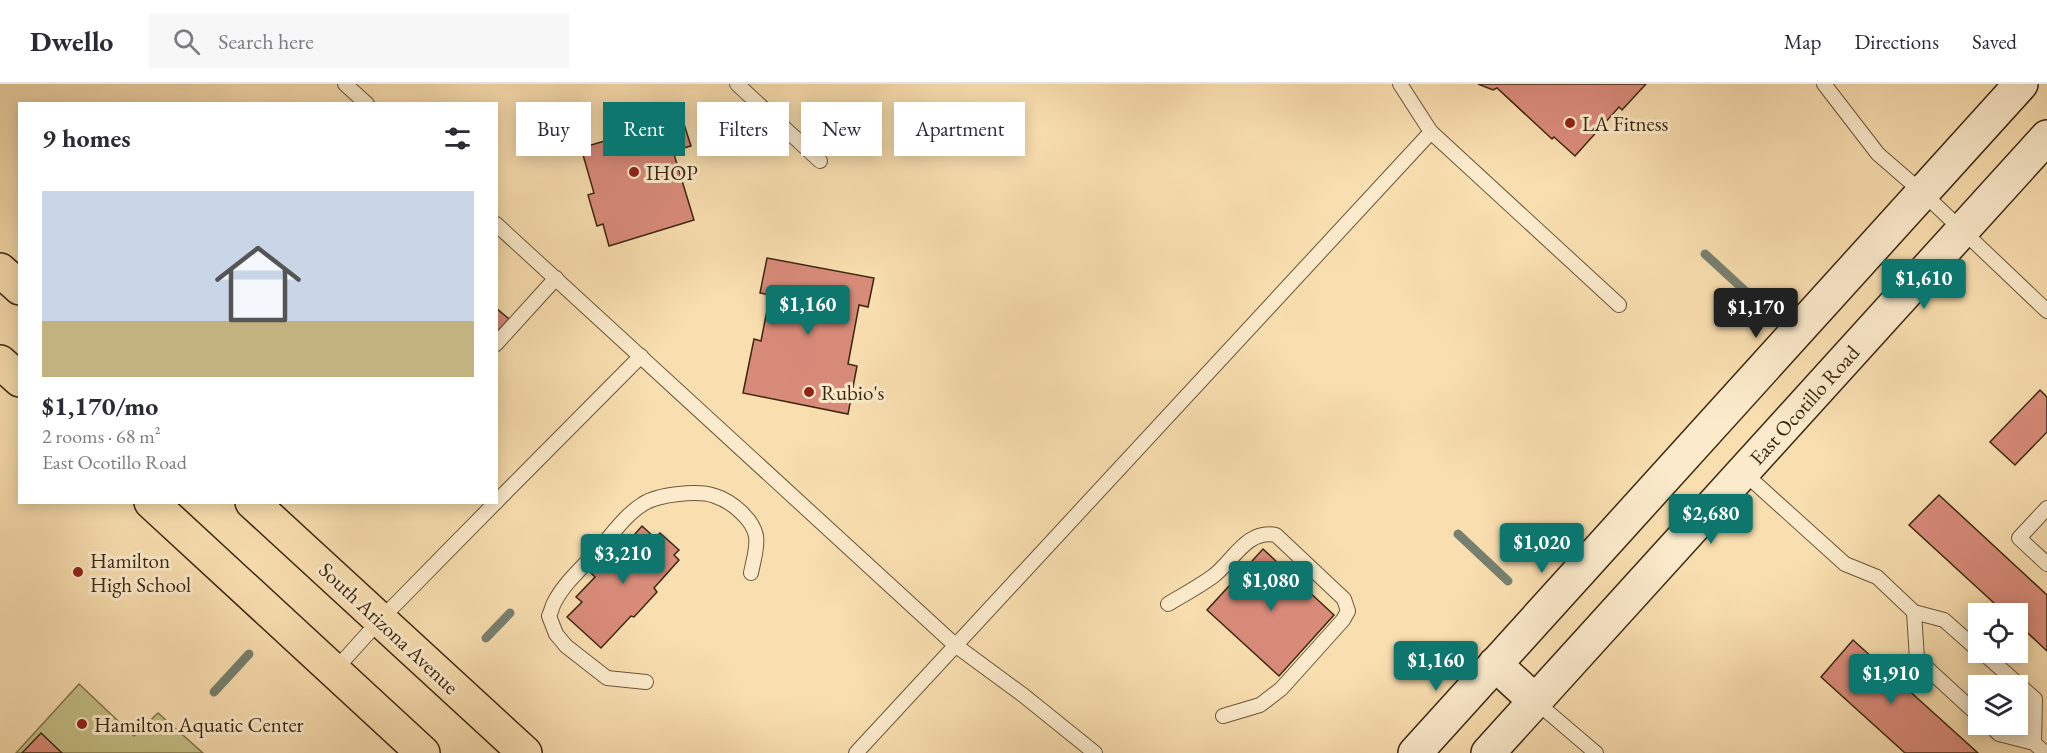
<!DOCTYPE html>
<html lang="en">
<head>
<meta charset="utf-8">
<style>
	body { margin:0; font-family:"EB Garamond",serif; background:#f7f7f7; color:#2b2b33; height:100vh; display:flex; flex-direction:column; font-size:22px; white-space:nowrap }
	* { box-sizing:border-box; margin:0 }
	p { font-size:20px; color:#7c7c81 }
	.icon { flex:none; width:33px; height:33px; fill:none; stroke:currentColor; stroke-width:2; stroke-linecap:round; stroke-linejoin:round }
	.map { position:relative; flex:1; overflow:hidden }
	.drawer { position:absolute; left:18px; top:18px; width:480px; height:402px; display:flex; flex-direction:column; background:#fff; border-radius:0px; box-shadow:0 3px 15px #0003 }
	.drawer>* { flex:none }
	.banner { position:absolute; left:516px; top:18px; width:570px; height:54px; display:flex; gap:12px }
	.tools { position:absolute; left:1968px; top:519px; display:grid; gap:12px }
	.tools a { display:grid; place-items:center; width:60px; height:60px; border-radius:0px; background:#fff; box-shadow:0 3px 15px #0003; font-size:30px }
	.price { position:absolute; translate:-50% -51px; padding:0 14px; border-radius:6px; background:#0f766e; color:#fff; font-size:20px; line-height:39px; filter:drop-shadow(0 2px 3px #0008) }
	.price::after { content:''; position:absolute; left:50%; top:36px; width:18px; height:14px; margin-left:-9px; background:inherit; clip-path:polygon(0 0,100% 0,50% 100%) }
	.price.selected { background:#222; color:#fff }
	ul { padding:0; list-style:none }
	li { display:grid; align-content:center; gap:12px; height:318px; padding:0 24px }
	li+li { border-top:2px solid #e1e1e2 }
	li span { display:grid; place-items:center; height:186px; border-radius:0px; color:#555 }
	li>.icon { margin-inline-start:auto }
	span .icon { width:108px; height:108px; fill:#fffc; stroke-width:1 }
	li b { font-size:26px }
	h2 { display:flex; justify-content:space-between; align-items:center; height:72px; padding:0 24px; font-size:26px }
	.tag { padding:0 21px; border-radius:0px; background:#fff; box-shadow:0 3px 15px #0003; font-size:21px; line-height:54px }
	.tag.selected { background:#0f766e; color:#fff }
	header { display:flex; align-items:center; gap:36px; box-sizing:border-box; height:84px; padding:0 30px; background:#fff; border-bottom:2px solid #e1e1e2 }
	header strong { font-size:28px }
	nav { display:flex; gap:33px; margin-inline-start:auto; font-size:21px }
	.search { width:420px; height:54px; background:#f7f7f7; display:flex; align-items:center; gap:15px; box-sizing:border-box; padding:0 21px; border-radius:0px; color:#7c7c81; font-size:22px }
	.map>svg:first-child { display:block }
	.green { fill:#c4c086; stroke:#80744b; stroke-width:1.5 }
	.lines { fill:none; stroke-linecap:round; stroke-linejoin:round }
	.stream { stroke:#768070; stroke-width:9 }
	.building { fill:#d98b7a; stroke:#3b2810; stroke-width:1.5 }
	.service-casing { stroke:#6a5638; stroke-width:16 }
	.secondary-casing { stroke:#3b2810; stroke-width:36 }
	.primary-casing { stroke:#3b2810; stroke-width:36 }
	.service { stroke:#fbeacb; stroke-width:14 }
	.secondary { stroke:#fbeacb; stroke-width:33 }
	.primary { stroke:#f9deaf; stroke-width:33 }
	.poi-dot { fill:#8f2418; stroke:#fbeacb; stroke-width:2 }
	.labels { text-anchor:middle; dominant-baseline:central; stroke-width:6; stroke-linejoin:round; paint-order:stroke }
	.poi-label { font-size:21px; fill:#3b2810; stroke:#fbeacb; text-anchor:start }
	.street-label { font-size:21px; fill:#3b2810; stroke:#fbeacb }
</style>
</head>
<body>
<header>
<strong>Dwello</strong>
<div class="search"><svg class="icon" aria-label="search" viewBox="0 0 24 24"><circle cx="10" cy="10" r="6"/><path d="M15 15l6 6"/></svg>Search here</div>
<nav><a>Map</a><a>Directions</a><a>Saved</a></nav>
</header>
<div class="map">
<svg width="2047" height="669" viewBox="0 0 2047 669">
	<rect width="100%" height="100%" fill="#f9deaf"/>
	<filter id="stains"><feTurbulence type="fractalNoise" baseFrequency=".00333" numOctaves="4"/><feColorMatrix values="0 0 0 0 .2 0 0 0 0 .09 0 0 0 0 .02 0 0 0 .5 -.17"/></filter>
	<radialGradient id="worn" r=".72"><stop offset=".6" stop-color="#630" stop-opacity="0"/><stop offset="1" stop-color="#630" stop-opacity=".3"/></radialGradient>
	<path class="green" d="M79 600 134 652 158 629 203 669H16Z"/>
	<g class="lines">
		<g class="stream">
			<path d="M1705 170 1767 227"/>
			<path d="M1458 450 1508 497"/>
			<path d="M486 554 510 529"/>
			<path d="M214 608 249 570"/>
		</g>
	</g>
	<g class="building">
		<path d="M1478 0H1646L1622 26 1619 23 1575 72 1554 53 1552 55 1497 4 1493 6Z"/>
		<path d="M682 34 691 62 673 67 694 136 609 162 603 140 597 142 588 111 594 109 581 64Z"/>
		<path d="M767 174 874 194 868 223 859 221 848 280 857 282 848 330 743 309 754 255 761 257 770 211 760 209Z"/>
		<path d="M496 224 509 235 496 249Z"/>
		<path d="M2040 306 2047 313V348L2015 381 1990 358Z"/>
		<path d="M1939 411 2047 511V567L2018 540V530H2006L1909 441Z"/>
		<path d="M642 442 655 454 660 449 679 466 674 471 679 476 654 504 657 508 634 533 631 532 601 564 567 533 582 518 576 513 595 493 590 488 606 470 612 476Z"/>
		<path d="M1263 465 1334 531 1279 592 1207 526Z"/>
		<path d="M1853 556 1978 669H1905L1821 593Z"/>
		<path d="M41 649 62 669H22Z"/>
	</g>
	<g class="lines">
		<g class="service-casing">
			<g id="service">
				<path d="M345 0 367 20"/>
				<path d="M737 0 820 77"/>
				<path d="M1400 0 1431 48 1619 221"/>
				<path d="M1824 0 1878 70 1923 109 2047 227"/>
				<path d="M496 140 955 561 1023 611 1095 669"/>
				<path d="M496 260 556 194"/>
				<path d="M1743 388 1845 480 1877 493 1914 528 1944 536 1978 566"/>
				<path d="M496 418 641 272"/>
				<path d="M2047 424 2019 454 2047 480"/>
				<path d="M1168 520C1183 511 1198 503 1212 493 1233 478 1246 445 1276 451L1344 515 1348 527 1343 536 1281 605 1260 621 1223 632"/>
				<path d="M1914 528 1917 575 1978 631"/>
				<path d="M1982 568 2035 615 2034 659"/>
				<path d="M334 587 380 536 496 418"/>
				<path d="M646 598 607 594 566 562 556 550 549 532C551 528 552 523 554 519 564 499 583 483 598 466 612 451 625 431 643 420 658 410 699 406 715 412 731 417 753 435 756 452 758 463 753 478 751 489"/>
				<path d="M1535 617 1596 669"/>
				<path d="M1989 640 1999 650 2034 659 2045 669"/>
				<path d="M856 669 1431 48"/>
			</g>
		</g>
		<g class="secondary-casing">
			<g id="secondary">
				<path d="M1495 580 1535 617"/>
				<path d="M1415 669 2021 0"/>
				<path d="M1488 669 2047 53"/>
			</g>
		</g>
		<g class="primary-casing">
			<g id="primary">
				<path d="M0 186 20 204"/>
				<path d="M0 278 20 296"/>
				<path d="M151 418 423 669"/>
				<path d="M252 418 525 669"/>
			</g>
		</g>
		<use href="#service" class="service"/>
		<use href="#secondary" class="secondary"/>
		<use href="#primary" class="primary"/>
	</g>
	<g class="poi-dot">
		<circle cx="1570" cy="39" r="6"/>
		<circle cx="634" cy="88" r="6"/>
		<circle cx="809" cy="308" r="6"/>
		<circle cx="78" cy="488" r="6"/>
		<circle cx="82" cy="640" r="6"/>
	</g>
	<g class="labels">
		<g class="poi-label">
			<text x="1582" y="39">LA Fitness</text>
			<text x="646" y="88">IHOP</text>
			<text x="821" y="308">Rubio's</text>
			<text x="90" y="476">Hamilton<tspan x="90" dy="24">High School</tspan></text>
			<text x="94" y="640">Hamilton Aquatic Center</text>
		</g>
		<g class="street-label">
			<text transform="translate(1804 321) rotate(-48)">East Ocotillo Road</text>
			<text transform="translate(389 544) rotate(43)">South Arizona Avenue</text>
		</g>
	</g>
	<rect width="100%" height="100%" filter="url(#stains)"/>
	<rect width="100%" height="100%" fill="url(#worn)"/>
</svg>
<div class="tools">
<a><svg class="icon" aria-label="locate" viewBox="0 0 24 24"><circle cx="12" cy="12" r="6"/><path d="M12 2v4M12 18v4M2 12h4M18 12h4"/></svg></a>
<a><svg class="icon" aria-label="layers" viewBox="0 0 24 24"><path d="M12 4l9 5-9 5-9-5zM3 14l9 5 9-5"/></svg></a>
</div>
<b class="price" style="left:1924px;top:226px">$1,610</b>
<b class="price" style="left:808px;top:252px">$1,160</b>
<b class="price selected" style="left:1756px;top:255px">$1,170</b>
<b class="price" style="left:1711px;top:461px">$2,680</b>
<b class="price" style="left:1542px;top:490px">$1,020</b>
<b class="price" style="left:623px;top:501px">$3,210</b>
<b class="price" style="left:1271px;top:528px">$1,080</b>
<b class="price" style="left:1436px;top:608px">$1,160</b>
<b class="price" style="left:1891px;top:621px">$1,910</b>
<div class="banner">
<a class="tag">Buy</a>
<a class="tag selected">Rent</a>
<a class="tag">Filters</a>
<a class="tag">New</a>
<a class="tag">Apartment</a>
</div>
<section class="drawer">
<h2>9 homes<svg class="icon" aria-label="filters" viewBox="0 0 24 24"><path d="M4 7h16M4 17h16"/><circle cx="9" cy="7" r="2"/><circle cx="15" cy="17" r="2"/></svg></h2>
<ul>
<li><span style="background:linear-gradient(#c9d6e8 70%,#c2b280 0)"><svg class="icon" aria-label="home" viewBox="0 0 24 24"><path d="M3 11l9-7 9 7M6 9v11h12V9"/></svg></span><div><b>$1,170/mo</b><p>2 rooms · 68 m²</p><p>East Ocotillo Road</p></div></li>
</ul>
</section>
</div>
</body>
</html>
